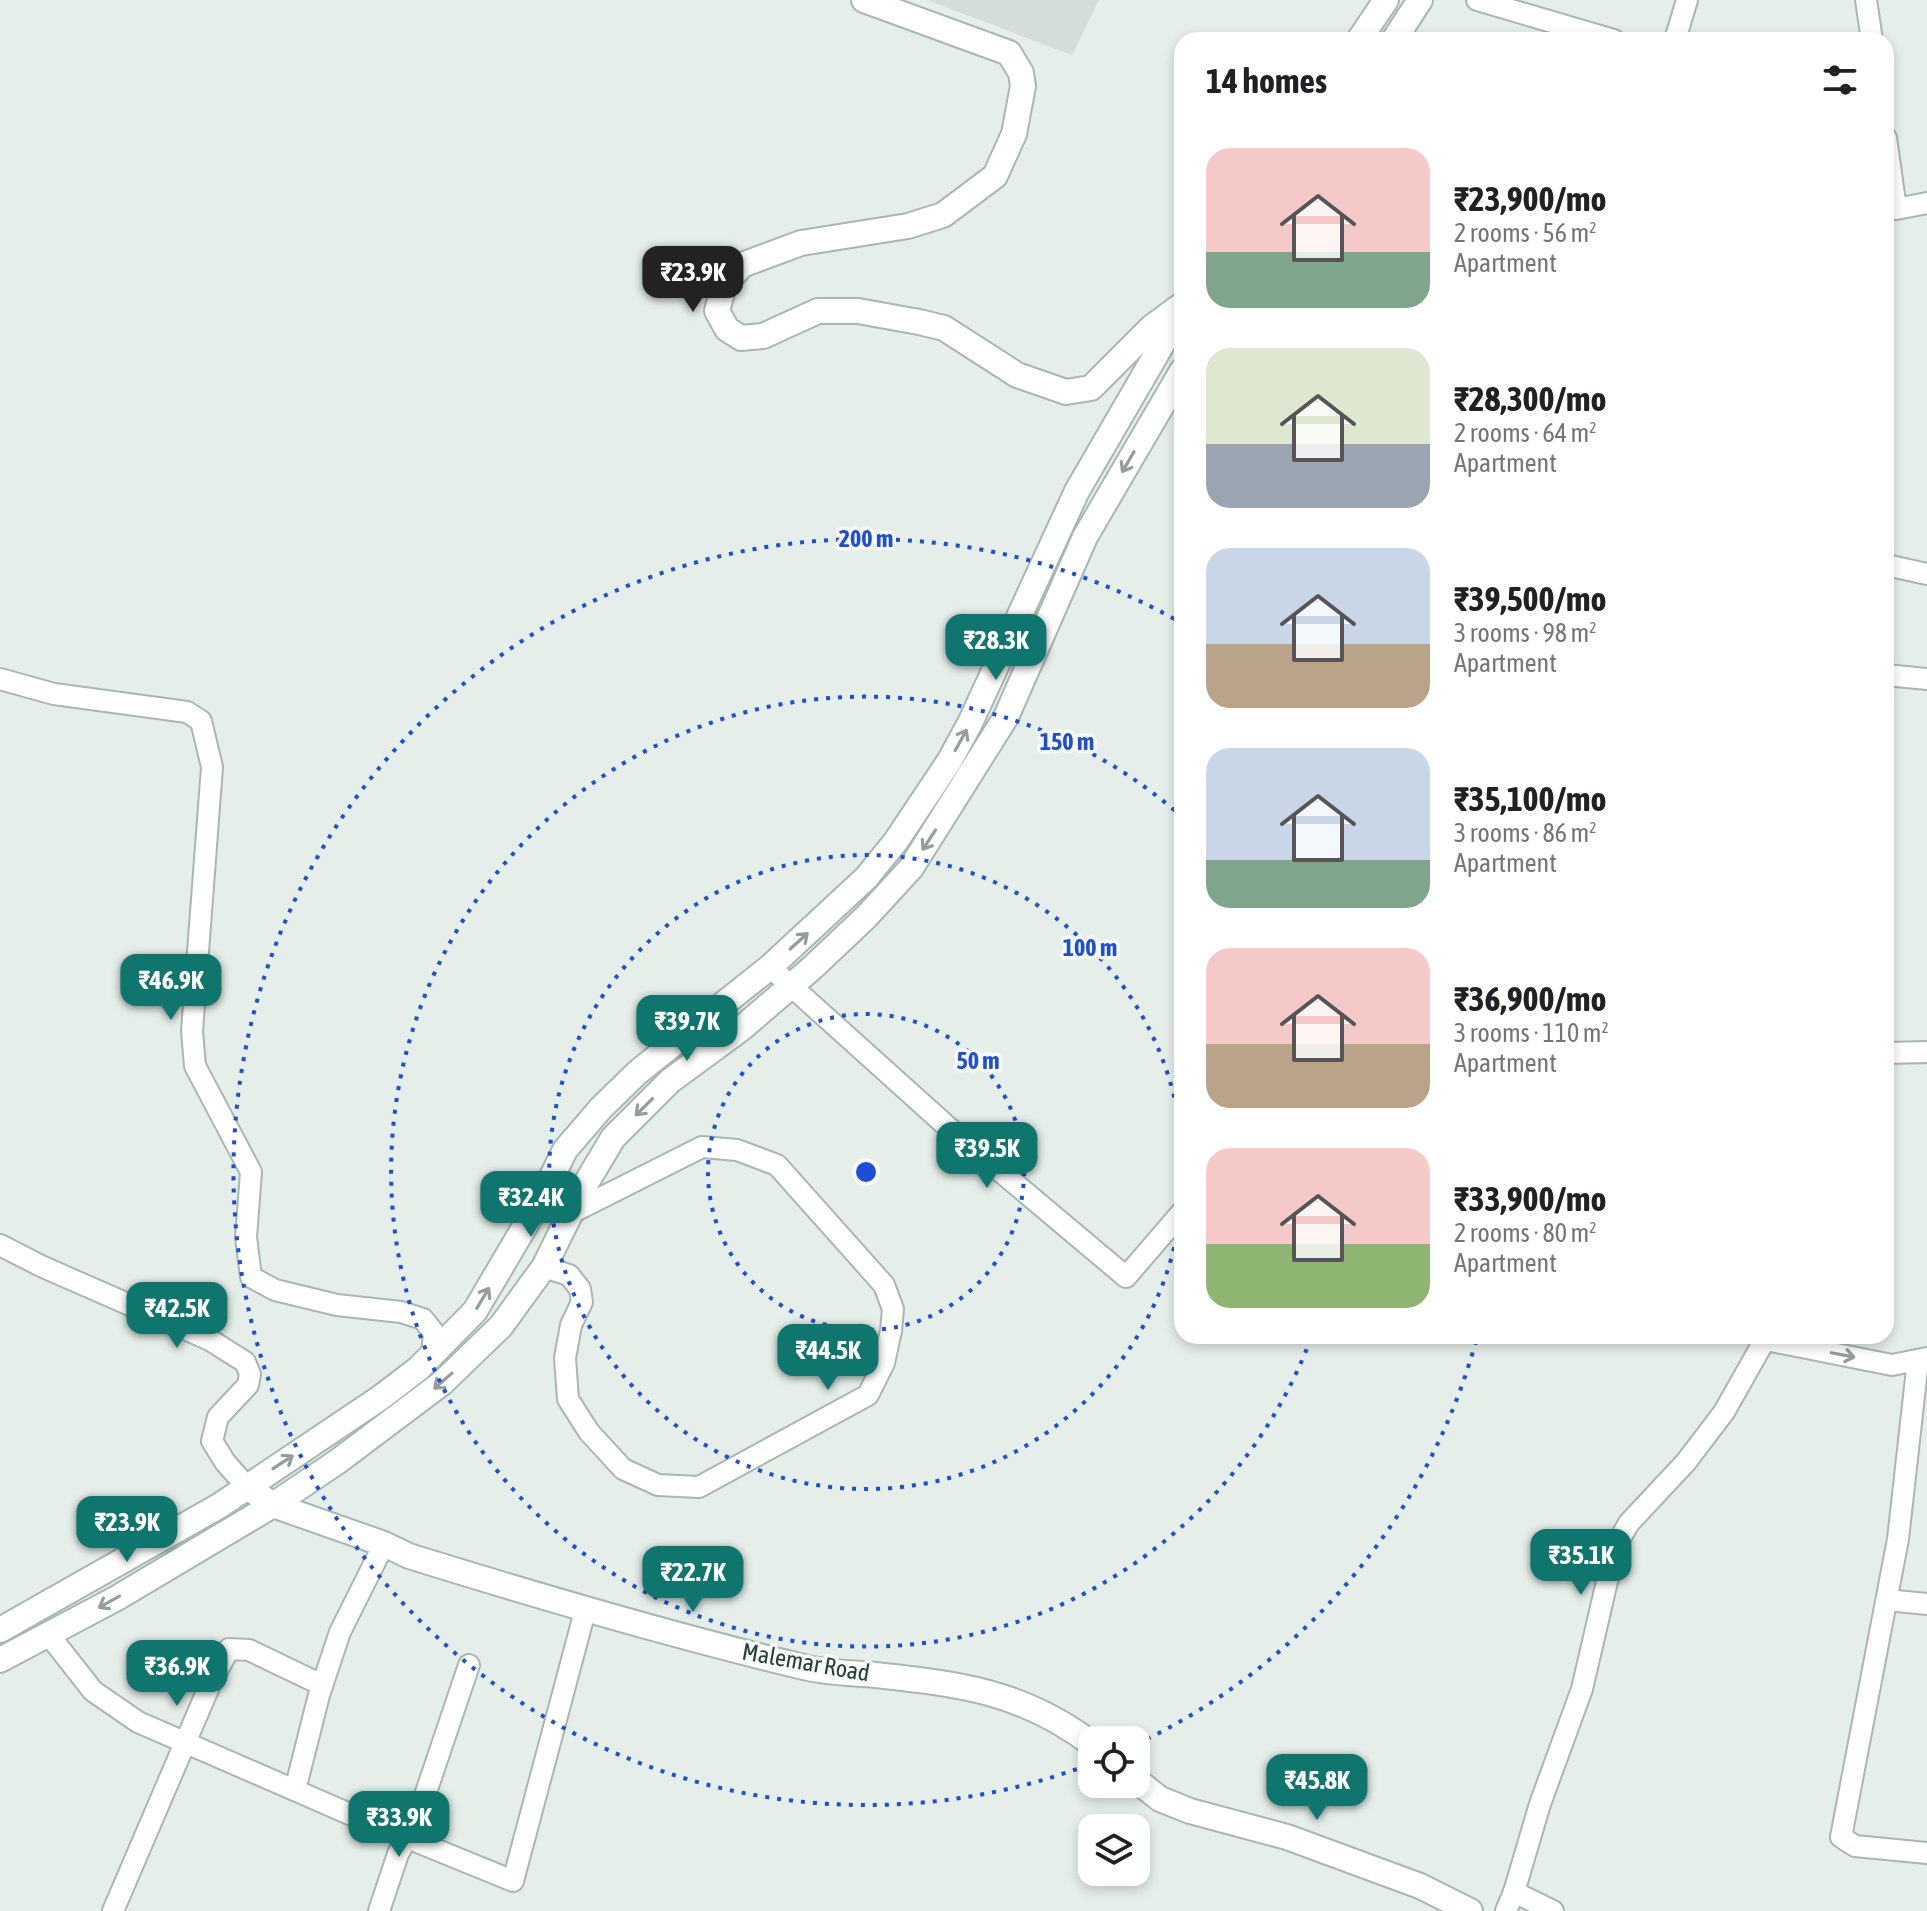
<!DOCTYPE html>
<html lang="en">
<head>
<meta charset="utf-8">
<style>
	body { margin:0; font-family:"Asap Condensed",sans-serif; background:#f6f6f6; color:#202124; height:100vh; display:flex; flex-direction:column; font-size:30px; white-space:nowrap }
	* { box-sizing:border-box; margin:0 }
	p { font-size:26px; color:#757577 }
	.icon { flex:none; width:44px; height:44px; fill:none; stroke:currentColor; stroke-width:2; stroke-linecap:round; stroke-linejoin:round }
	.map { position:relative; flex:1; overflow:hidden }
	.sheet { position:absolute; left:1174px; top:32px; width:720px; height:1312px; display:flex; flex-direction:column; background:#fff; border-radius:24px; box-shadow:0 4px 12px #0003 }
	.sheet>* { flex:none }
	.buttons { position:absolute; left:1078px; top:1726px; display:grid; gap:16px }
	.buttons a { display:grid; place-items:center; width:72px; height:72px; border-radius:16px; background:#fff; box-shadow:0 4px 12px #0003; font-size:40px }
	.price { position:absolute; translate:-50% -68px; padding:0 18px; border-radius:16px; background:#0f766e; color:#fff; font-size:26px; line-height:52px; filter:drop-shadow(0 2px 4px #0008) }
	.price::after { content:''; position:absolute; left:50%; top:48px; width:24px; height:18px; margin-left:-12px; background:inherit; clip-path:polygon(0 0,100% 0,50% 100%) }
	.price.active { background:#222; color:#fff }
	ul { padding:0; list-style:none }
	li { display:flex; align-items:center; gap:24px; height:200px; padding:0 32px }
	li span { display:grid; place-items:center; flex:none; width:224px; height:160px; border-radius:24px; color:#555 }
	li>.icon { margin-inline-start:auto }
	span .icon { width:96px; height:96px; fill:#fffc; stroke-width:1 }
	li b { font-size:34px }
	h2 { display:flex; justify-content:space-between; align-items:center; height:96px; padding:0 32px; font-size:34px }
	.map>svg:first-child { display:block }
	.built { fill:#d5ddd9 }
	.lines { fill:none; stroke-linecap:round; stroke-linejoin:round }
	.minor-casing { stroke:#a9b6b1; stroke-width:24 }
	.tertiary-casing { stroke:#a9b6b1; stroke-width:28 }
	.secondary-casing { stroke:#a6b8b1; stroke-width:28 }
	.minor { stroke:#fff; stroke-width:20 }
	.tertiary { stroke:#fff; stroke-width:24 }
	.secondary { stroke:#fff; stroke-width:24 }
	.oneway { stroke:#939e9b }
	.ring { fill:none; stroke:#1d4ed8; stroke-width:4; stroke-dasharray:4 8 }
	.labels { text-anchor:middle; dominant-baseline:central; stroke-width:7; stroke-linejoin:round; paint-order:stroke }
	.street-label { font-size:24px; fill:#273e37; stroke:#f7faf8 }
	.centre { fill:#1d4ed8; stroke:#f7faf8; stroke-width:4 }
	.ring-label { font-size:24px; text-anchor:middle; font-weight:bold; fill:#1d4ed8; stroke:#f7faf8; stroke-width:7; stroke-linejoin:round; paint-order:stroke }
</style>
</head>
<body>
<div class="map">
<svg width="1927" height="1911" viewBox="0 0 1927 1911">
	<rect width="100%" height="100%" fill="#e6eeea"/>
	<path class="built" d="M927 0H1099L1072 55Z"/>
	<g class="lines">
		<g class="minor-casing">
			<g id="minor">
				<path d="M1477 0 1614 40"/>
				<path d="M1866 0 1872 40"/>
				<path d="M1675 40 1687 0"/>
				<path d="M1886 138 1896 209 1927 203"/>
				<path d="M1886 565 1927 574"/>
				<path d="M1886 675 1927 679"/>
				<path d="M0 679 54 694 187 712 201 721 212 767 192 1031 195 1066 251 1172 246 1237 251 1277 275 1290 337 1305 401 1312 423 1319 434 1333 432 1355"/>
				<path d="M770 967 950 1129 1126 1277 1182 1212"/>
				<path d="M1886 1053 1927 1052"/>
				<path d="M0 1245 41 1266 210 1340 245 1362 250 1374 248 1385 218 1417 212 1441 225 1462 246 1486"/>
				<path d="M544 1267 569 1275 580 1289 582 1302 571 1325 565 1358 568 1399 589 1432 623 1469 658 1485 699 1487 868 1395 884 1363 891 1331 893 1309 884 1285 777 1165 737 1150 702 1147 571 1213"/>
				<path d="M1766 1340 1892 1365 1927 1358"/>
				<path d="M1918 1360 1898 1539 1841 1837 1855 1846 1927 1853"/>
				<path d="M1887 1600 1927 1604"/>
				<path d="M49 1635 93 1691 138 1722 361 1819 513 1881 585 1611"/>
				<path d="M295 1790 319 1695 340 1632 384 1544"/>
				<path d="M1514 1892 1553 1911"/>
				<path d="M113 1911 212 1680 229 1649 249 1650 322 1685"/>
				<path d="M379 1911 398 1854 417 1819 469 1665"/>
				<path d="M1506 1911 1514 1892 1540 1804 1582 1689 1615 1547 1629 1523 1686 1462 1724 1412 1767 1336"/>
			</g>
		</g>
		<g class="tertiary-casing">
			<g id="tertiary">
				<path d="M864 0 1009 53 1021 73 1023 86 1014 134 995 176 943 215 908 226 801 243 742 265 724 285 717 311 727 329 741 338 763 336 818 311H858L919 322 944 328 1017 375 1066 392 1091 388 1152 327 1182 305"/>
				<path d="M246 1486 273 1505 384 1544 409 1556C541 1597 673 1636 808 1668 830 1673 853 1673 875 1675 959 1684 1022 1691 1092 1744"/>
				<path d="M1136 1780 1160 1799 1190 1811 1287 1837 1420 1886 1470 1911"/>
			</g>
		</g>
		<g class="secondary-casing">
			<g id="secondary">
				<path d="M1359 40 1386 0"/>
				<path d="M1394 40 1420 0"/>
				<path d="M0 1630 219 1506 380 1398 418 1369 475 1311 541 1199 565 1150 601 1108 638 1072 770 967 866 878 896 841 950 760 970 723 1077 491 1182 310"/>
				<path d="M0 1660 117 1598 273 1505 337 1462 442 1383 501 1326 544 1267 582 1190 613 1138 670 1081 742 1028 812 968 866 917 911 868 1006 717 1085 537 1182 371"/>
			</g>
		</g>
		<use href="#minor" class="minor"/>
		<use href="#tertiary" class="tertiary"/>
		<use href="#secondary" class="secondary"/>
	</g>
	<defs><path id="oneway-shaft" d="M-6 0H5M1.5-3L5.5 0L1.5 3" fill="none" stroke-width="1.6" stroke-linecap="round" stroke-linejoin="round" transform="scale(2)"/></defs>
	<g class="oneway">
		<use href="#oneway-shaft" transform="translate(1128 462) rotate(120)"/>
		<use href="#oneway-shaft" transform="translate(961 740) rotate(-61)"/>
		<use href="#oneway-shaft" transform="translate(929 840) rotate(123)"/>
		<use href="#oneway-shaft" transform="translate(799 941) rotate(-42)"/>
		<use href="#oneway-shaft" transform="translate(644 1107) rotate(135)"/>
		<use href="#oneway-shaft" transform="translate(483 1298) rotate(-59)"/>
		<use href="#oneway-shaft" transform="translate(1843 1355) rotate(11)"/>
		<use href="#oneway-shaft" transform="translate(443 1381) rotate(139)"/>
		<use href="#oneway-shaft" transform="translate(283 1462) rotate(-33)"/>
		<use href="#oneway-shaft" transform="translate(109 1602) rotate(151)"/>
	</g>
	<g class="ring">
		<circle cx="866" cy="1172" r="158"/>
		<path d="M1182 1200A317 317 0 1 1 1182 1144"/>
		<path d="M1311 1338A475 475 0 1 1 1181 816"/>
		<path d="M1476 1341A633 633 0 0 1 1139 1743M1088 1765A633 633 0 1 1 1178 621"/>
	</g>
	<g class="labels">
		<g class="street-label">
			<text transform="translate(806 1662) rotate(10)">Malemar Road</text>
		</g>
	</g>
	<circle cx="866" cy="1172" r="12" class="centre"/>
	<g class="ring-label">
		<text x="866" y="547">200 m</text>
		<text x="1067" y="750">150 m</text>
		<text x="1090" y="956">100 m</text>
		<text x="978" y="1069">50 m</text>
	</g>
</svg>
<div class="buttons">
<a><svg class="icon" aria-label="locate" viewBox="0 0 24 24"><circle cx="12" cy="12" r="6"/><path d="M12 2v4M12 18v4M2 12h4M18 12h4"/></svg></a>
<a><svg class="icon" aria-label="layers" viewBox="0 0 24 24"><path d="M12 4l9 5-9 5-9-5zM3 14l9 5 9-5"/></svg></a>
</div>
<b class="price active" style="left:693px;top:314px">₹23.9K</b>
<b class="price" style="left:996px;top:682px">₹28.3K</b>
<b class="price" style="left:171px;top:1022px">₹46.9K</b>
<b class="price" style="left:687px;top:1063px">₹39.7K</b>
<b class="price" style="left:987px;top:1190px">₹39.5K</b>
<b class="price" style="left:531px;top:1239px">₹32.4K</b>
<b class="price" style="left:177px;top:1350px">₹42.5K</b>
<b class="price" style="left:828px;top:1392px">₹44.5K</b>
<b class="price" style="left:127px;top:1564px">₹23.9K</b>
<b class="price" style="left:1581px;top:1597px">₹35.1K</b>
<b class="price" style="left:693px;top:1614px">₹22.7K</b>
<b class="price" style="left:177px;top:1708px">₹36.9K</b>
<b class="price" style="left:1317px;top:1822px">₹45.8K</b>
<b class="price" style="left:399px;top:1859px">₹33.9K</b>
<section class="sheet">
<h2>14 homes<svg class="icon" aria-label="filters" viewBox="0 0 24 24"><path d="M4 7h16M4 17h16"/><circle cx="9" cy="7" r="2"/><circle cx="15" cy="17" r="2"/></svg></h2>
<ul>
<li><span style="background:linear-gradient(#f6c9c9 65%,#7fa58c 0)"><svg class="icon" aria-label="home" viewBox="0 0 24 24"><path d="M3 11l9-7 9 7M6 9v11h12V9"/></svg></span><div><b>₹23,900/mo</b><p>2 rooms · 56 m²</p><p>Apartment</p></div></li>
<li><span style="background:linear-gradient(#dfe7d0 60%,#9aa5b1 0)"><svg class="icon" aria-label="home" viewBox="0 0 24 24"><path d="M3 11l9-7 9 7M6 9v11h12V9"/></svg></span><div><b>₹28,300/mo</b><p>2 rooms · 64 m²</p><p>Apartment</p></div></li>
<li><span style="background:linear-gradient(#c9d6e8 60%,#b9a48a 0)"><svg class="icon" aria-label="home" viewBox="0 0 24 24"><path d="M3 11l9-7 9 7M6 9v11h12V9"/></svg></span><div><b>₹39,500/mo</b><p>3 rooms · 98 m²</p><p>Apartment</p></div></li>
<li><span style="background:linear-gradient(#c9d6e8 70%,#7fa58c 0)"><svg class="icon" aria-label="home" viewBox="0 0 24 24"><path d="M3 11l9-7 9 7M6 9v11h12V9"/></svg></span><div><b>₹35,100/mo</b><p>3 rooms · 86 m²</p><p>Apartment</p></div></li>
<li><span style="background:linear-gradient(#f6c9c9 60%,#b9a48a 0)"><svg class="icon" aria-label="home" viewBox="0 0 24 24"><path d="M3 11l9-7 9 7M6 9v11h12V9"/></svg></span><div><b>₹36,900/mo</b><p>3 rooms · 110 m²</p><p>Apartment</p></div></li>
<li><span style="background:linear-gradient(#f6c9c9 60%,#8fb573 0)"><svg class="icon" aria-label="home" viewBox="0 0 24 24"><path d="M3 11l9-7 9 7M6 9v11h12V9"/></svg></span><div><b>₹33,900/mo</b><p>2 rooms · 80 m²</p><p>Apartment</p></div></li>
</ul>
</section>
</div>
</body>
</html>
